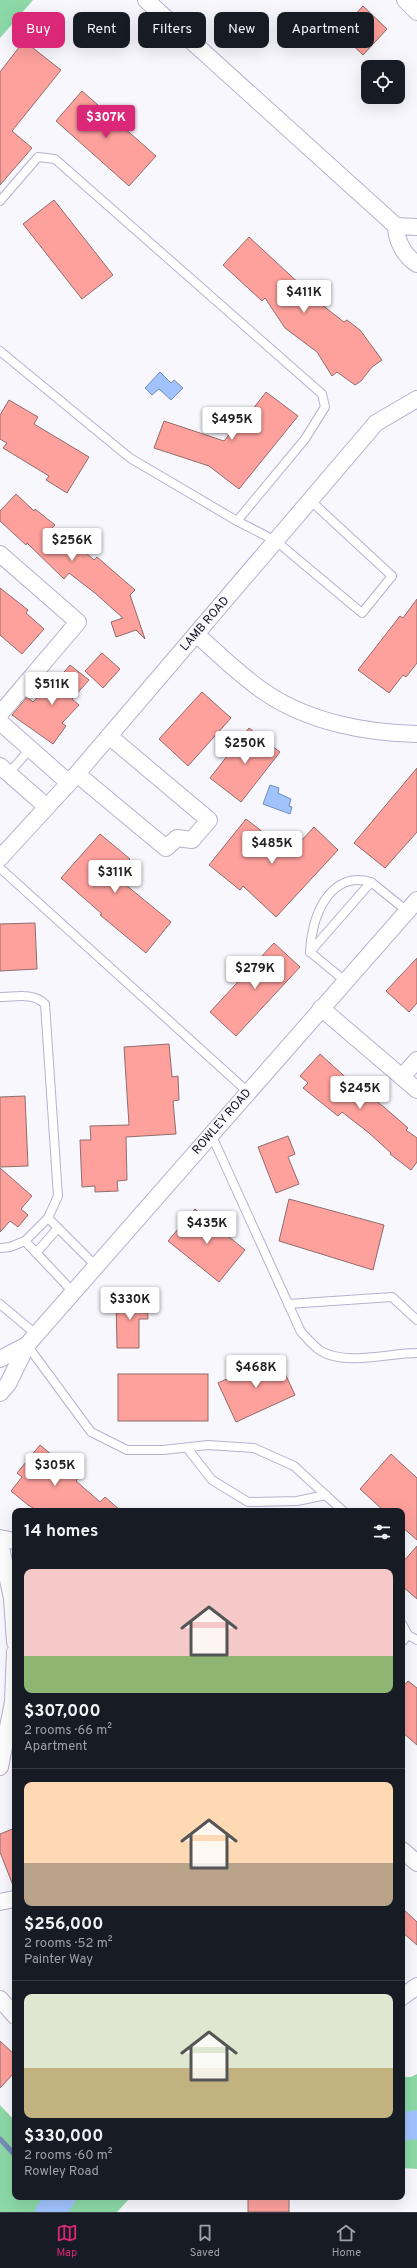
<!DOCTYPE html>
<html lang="en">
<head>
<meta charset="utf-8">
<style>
	body { margin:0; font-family:Overpass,sans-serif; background:#242831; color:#f1f3f6; height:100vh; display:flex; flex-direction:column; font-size:15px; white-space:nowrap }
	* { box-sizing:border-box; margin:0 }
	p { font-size:13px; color:#9ea1a6 }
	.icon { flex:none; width:22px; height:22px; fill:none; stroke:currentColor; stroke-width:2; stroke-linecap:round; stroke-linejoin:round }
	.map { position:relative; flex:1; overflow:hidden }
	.details { position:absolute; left:12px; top:1508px; width:393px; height:692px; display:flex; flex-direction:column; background:#171b24; border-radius:8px; box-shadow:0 4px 16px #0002 }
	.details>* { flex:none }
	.guide { position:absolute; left:12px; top:12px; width:393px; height:36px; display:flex; gap:8px }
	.tools { position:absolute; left:361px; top:60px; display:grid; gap:8px }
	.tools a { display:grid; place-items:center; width:44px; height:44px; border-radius:8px; background:#171b24; box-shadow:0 4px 16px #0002; font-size:20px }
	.price { position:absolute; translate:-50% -34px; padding:0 9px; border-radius:4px; background:#fff; color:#222; font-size:13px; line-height:26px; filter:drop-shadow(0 1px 2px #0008) }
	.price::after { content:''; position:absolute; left:50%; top:24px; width:12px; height:9px; margin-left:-6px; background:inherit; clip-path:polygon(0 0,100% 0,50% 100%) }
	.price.on { background:#db2777; color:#fff }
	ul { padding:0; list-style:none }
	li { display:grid; align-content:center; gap:8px; height:212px; padding:0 12px }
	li+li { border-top:1px solid #363941 }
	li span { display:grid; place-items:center; height:124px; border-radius:8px; color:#555 }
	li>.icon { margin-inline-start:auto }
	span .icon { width:72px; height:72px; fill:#fffc; stroke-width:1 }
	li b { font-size:17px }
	h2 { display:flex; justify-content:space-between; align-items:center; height:48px; padding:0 12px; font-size:17px }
	.pill { padding:0 14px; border-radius:8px; background:#171b24; box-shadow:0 4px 16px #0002; font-size:14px; line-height:36px }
	.pill.on { background:#db2777; color:#fff }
	.tab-bar { display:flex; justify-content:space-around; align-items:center; height:56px; border-top:1px solid #363941; background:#171b24; font-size:11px; color:#9ea1a6 }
	.tab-bar a { display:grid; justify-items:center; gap:2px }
	.tab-bar .on { color:#db2777 }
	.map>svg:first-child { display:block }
	.green { fill:#8cd9a7 }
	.water { fill:#a0c3fd; stroke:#748cb8 }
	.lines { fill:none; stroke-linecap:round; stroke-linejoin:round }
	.stream { stroke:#748cb8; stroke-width:5 }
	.river { stroke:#a0c3fd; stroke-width:29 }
	.building { fill:#fea09c; stroke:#8f6d6b }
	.service-casing { stroke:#b8b0cf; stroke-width:10 }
	.minor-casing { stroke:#b8b0cf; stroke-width:18 }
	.service { stroke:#fff; stroke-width:8 }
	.minor { stroke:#fff; stroke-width:16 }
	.labels { text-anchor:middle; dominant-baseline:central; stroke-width:3; stroke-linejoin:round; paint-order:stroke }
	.street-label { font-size:12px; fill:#0f0c17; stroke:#f9f7fe }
</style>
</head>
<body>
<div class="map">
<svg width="417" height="2212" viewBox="0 0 417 2212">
	<rect width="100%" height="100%" fill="#f9f7fe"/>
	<g class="green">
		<path d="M0 0H33L0 38Z"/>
		<path d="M417 2074V2169L402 2168V2077H411Z"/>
		<path d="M0 2105 15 2121V2197H131L117 2212H0Z"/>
	</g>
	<g class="water">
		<path d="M160 372 171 383 174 380 183 388 171 400 159 389 152 395 145 388Z"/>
		<path d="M270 785 279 788 278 793 291 799 289 806 292 807 290 814 263 804Z"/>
	</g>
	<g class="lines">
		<g class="stream">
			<path d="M0 2139 15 2155"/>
			<path d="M55 2197 58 2200"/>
		</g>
		<g class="river">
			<path d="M402 2126 417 2125"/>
			<path d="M50 2212 61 2197"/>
		</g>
	</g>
	<g class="building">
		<path d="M363 6 387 29 363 55 339 32Z"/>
		<path d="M24 41 61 70 12 131 32 148 0 185V72Z"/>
		<path d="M82 91 156 156 129 186 56 121Z"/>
		<path d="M54 200 113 275 82 299 23 224Z"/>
		<path d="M249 237 303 287 308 294 344 322 347 320 360 330 382 360 372 367 361 381 355 385 337 372 332 376 317 352 285 328 265 298 262 301 223 265Z"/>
		<path d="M266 392 298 416 239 489 209 466 154 448 164 421 224 441 237 425 239 427Z"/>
		<path d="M9 400 38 417 34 424 89 457 67 493 46 480 49 476 3 448 7 443 0 439V415Z"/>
		<path d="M16 494 34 511 35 509 55 525 51 529 71 548 75 543 94 560 97 557 135 590 130 595 145 639 136 630 116 637 111 622 123 618 95 593 69 573 64 579 27 543 26 545 0 521V511Z"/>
		<path d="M0 588 28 610 26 613 44 629 22 654 0 635Z"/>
		<path d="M417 599V663L406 677 403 675 389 693 358 670 400 616 403 618Z"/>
		<path d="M102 653 120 669 103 688 85 671Z"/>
		<path d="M70 665 89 680 72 699 79 705 62 723 66 726 53 744 12 715 27 697 33 702 53 681 55 683Z"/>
		<path d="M202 692 231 718 188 766 159 739Z"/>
		<path d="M249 728 280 752 241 802 210 778Z"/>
		<path d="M417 768V832L385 868 354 843Z"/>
		<path d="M246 819 290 853 314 827 338 850 276 917 243 886 240 890 209 865Z"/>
		<path d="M100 834 130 859 115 876 171 922 146 953 100 915 102 914 61 878Z"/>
		<path d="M35 923 37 969 0 971V924Z"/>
		<path d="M274 943 300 967 236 1036 210 1012Z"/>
		<path d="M417 958V1003L409 1012 386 991Z"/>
		<path d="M169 1044 172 1077 178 1076 179 1100 173 1101 176 1134 126 1137 127 1180 117 1181 118 1191 95 1192V1186L82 1187 80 1140H91L90 1126 129 1125 124 1047Z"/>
		<path d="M320 1054 363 1093 364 1092 384 1107 408 1128 406 1130 417 1138V1162L411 1170 390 1154 391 1153 369 1133 342 1112 338 1116 303 1088 308 1083 300 1076Z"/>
		<path d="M25 1096 28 1166 0 1167V1097Z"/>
		<path d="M288 1136 295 1154 288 1157 299 1184 276 1193 258 1147Z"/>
		<path d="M0 1168 32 1196 21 1209 28 1215 18 1227 10 1221 0 1232Z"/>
		<path d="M289 1199 384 1225 373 1270 279 1241Z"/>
		<path d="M195 1209 245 1250 219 1282 168 1241Z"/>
		<path d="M147 1297 148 1319H139V1348H117L116 1298Z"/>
		<path d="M277 1356 295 1395 236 1422 218 1383Z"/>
		<rect x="118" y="1374" width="90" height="47"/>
		<path d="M40 1445 79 1477 76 1481 100 1502 105 1497 121 1511H38L28 1505 11 1491 22 1477 17 1473Z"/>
		<path d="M391 1454 417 1478V1540L402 1527V1511H384L360 1489Z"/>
		<path d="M417 1546V1599L402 1586V1563Z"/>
		<path d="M408 1681 417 1688V1745L402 1732V1688Z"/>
		<path d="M15 1828V1888H14L0 1852V1834Z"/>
		<path d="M402 1908 417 1922V1945L402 1932Z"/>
		<path d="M0 2041 15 2055V2072L0 2088Z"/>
		<path d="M271 2197H289V2212H248V2198L271 2199Z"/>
	</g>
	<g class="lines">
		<g class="service-casing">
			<g id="service">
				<path d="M0 201 38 157 55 159 322 394 325 407 305 439 237 521"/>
				<path d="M0 351 130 458 237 521 276 541 362 613 392 576 311 501"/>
				<path d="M9 773 30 749"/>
				<path d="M0 868 248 1092"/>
				<path d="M310 952C311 918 329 870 371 882"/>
				<path d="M345 981 310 952 371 882 407 911"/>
				<path d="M0 997C15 997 33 992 45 1004L58 1196 48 1218"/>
				<path d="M211 1134 301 1332C307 1338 314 1347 321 1351 345 1366 390 1353 417 1353"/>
				<path d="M0 1248 10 1247 25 1241"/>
				<path d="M36 1253 58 1228"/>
				<path d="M73 1292 25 1241 48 1218 96 1266"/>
				<path d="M0 1304 37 1335"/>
				<path d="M288 1304 392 1297 417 1320"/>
				<path d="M27 1345 91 1432 127 1450H163L208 1445 254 1448 294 1466 343 1511"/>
				<path d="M187 1448 212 1480 248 1502 297 1501 326 1495"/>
				<path d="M402 1624 408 1635 417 1640"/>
				<path d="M402 1642 408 1635"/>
			</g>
		</g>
		<g class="minor-casing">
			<g id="minor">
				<path d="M146 0 396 226"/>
				<path d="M405 0 417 12"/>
				<path d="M417 227 396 226C396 240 404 256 417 264"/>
				<path d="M0 554 78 622 0 714"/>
				<path d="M196 634C219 654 240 676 266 693 309 722 366 733 417 734"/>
				<path d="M0 722 69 783"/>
				<path d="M0 766 47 807"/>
				<path d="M77 774 166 848 177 838 192 840 209 820 109 736"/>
				<path d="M0 858 69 783 376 423 417 399"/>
				<path d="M321 1008 417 1090"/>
				<path d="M402 1077 417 1060"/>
				<path d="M0 1359 27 1345"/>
				<path d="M0 1393 8 1384 27 1345 417 900"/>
				<path d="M0 1538 15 1541"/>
				<path d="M0 1543 12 1598 15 1642"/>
				<path d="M0 1767 13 1702 15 1652"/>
				<path d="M402 1850 417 1863"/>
				<path d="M0 1902 15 1899"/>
				<path d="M402 1997 417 1986"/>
				<path d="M0 1999 15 2016"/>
			</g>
		</g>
		<use href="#service" class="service"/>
		<use href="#minor" class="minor"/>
	</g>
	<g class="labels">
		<g class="street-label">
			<text transform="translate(205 624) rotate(-49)">LAMB ROAD</text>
			<text transform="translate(222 1122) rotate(-49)">ROWLEY ROAD</text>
		</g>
	</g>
</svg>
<div class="tools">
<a><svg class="icon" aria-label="locate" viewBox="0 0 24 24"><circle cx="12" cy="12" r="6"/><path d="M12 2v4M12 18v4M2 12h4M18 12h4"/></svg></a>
</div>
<b class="price on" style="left:106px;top:139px">$307K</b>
<b class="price" style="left:304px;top:314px">$411K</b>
<b class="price" style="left:232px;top:441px">$495K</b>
<b class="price" style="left:72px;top:562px">$256K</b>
<b class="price" style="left:52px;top:706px">$511K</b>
<b class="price" style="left:245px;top:765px">$250K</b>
<b class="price" style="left:272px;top:865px">$485K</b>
<b class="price" style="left:115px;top:894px">$311K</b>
<b class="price" style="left:255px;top:990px">$279K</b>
<b class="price" style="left:360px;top:1110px">$245K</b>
<b class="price" style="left:207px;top:1245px">$435K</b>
<b class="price" style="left:130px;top:1321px">$330K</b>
<b class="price" style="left:256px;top:1389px">$468K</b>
<b class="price" style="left:55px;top:1487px">$305K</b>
<div class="guide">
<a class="pill on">Buy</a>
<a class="pill">Rent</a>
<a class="pill">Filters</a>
<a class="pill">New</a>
<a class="pill">Apartment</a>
</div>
<section class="details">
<h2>14 homes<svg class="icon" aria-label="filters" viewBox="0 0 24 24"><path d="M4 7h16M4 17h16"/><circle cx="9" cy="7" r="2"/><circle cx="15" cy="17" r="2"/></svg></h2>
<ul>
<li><span style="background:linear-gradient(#f6c9c9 70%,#8fb573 0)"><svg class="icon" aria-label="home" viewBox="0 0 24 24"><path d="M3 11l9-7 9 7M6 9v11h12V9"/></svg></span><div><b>$307,000</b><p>2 rooms · 66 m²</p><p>Apartment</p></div></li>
<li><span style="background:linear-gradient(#ffd9b3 65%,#b9a48a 0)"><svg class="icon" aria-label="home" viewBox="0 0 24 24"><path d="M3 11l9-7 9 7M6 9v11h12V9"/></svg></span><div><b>$256,000</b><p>2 rooms · 52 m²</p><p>Painter Way</p></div></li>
<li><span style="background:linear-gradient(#dfe7d0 60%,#c2b280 0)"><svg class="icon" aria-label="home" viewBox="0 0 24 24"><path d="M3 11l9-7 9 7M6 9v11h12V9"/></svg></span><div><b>$330,000</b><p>2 rooms · 60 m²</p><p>Rowley Road</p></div></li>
</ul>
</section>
</div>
<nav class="tab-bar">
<a class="on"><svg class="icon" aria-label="map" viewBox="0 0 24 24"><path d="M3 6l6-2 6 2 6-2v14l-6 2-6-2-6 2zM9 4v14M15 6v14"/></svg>Map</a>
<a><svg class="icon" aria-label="saved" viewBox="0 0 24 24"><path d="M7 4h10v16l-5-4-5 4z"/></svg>Saved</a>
<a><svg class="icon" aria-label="home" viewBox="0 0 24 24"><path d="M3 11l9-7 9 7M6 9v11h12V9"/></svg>Home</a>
</nav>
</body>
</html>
